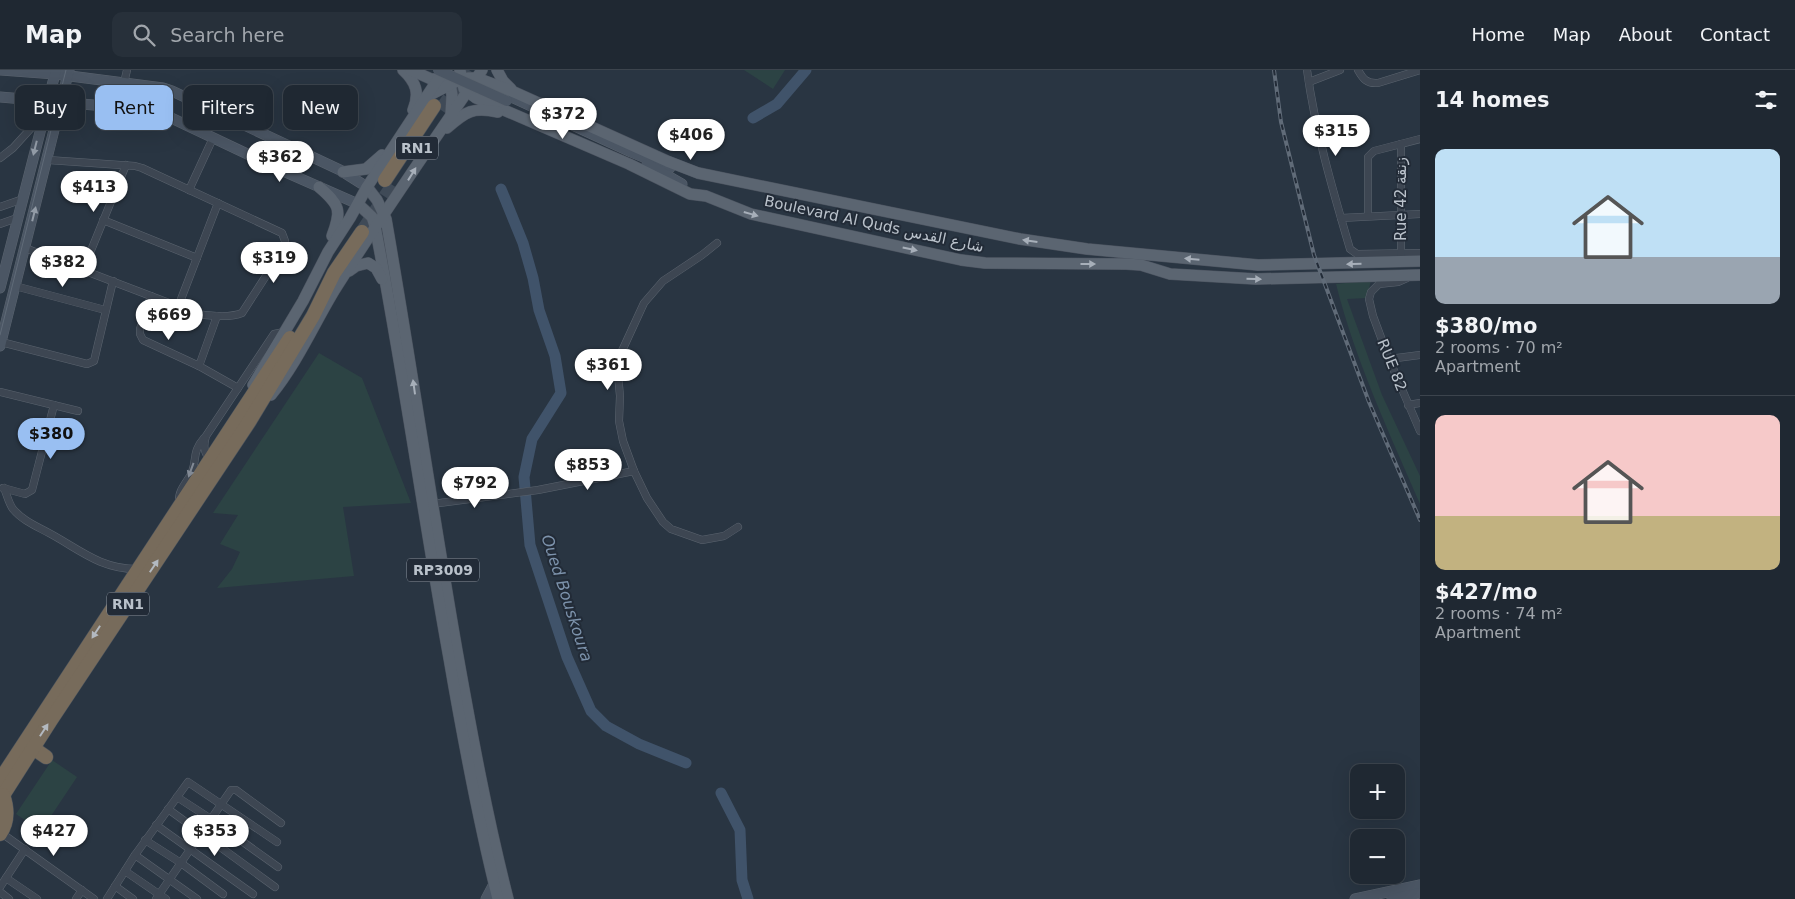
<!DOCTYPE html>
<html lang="en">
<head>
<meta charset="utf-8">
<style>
	body { margin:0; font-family:"DejaVu Sans",Cairo,sans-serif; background:#27303a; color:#f1f3f6; height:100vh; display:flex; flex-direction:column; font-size:19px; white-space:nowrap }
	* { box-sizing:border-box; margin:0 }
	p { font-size:16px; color:#a1a6ac }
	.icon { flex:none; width:28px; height:28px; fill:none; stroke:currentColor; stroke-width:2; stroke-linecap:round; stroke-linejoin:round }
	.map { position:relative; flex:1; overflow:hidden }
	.sheet { display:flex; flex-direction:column; background:#1f2832; width:375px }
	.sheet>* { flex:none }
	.banner { position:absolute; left:15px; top:15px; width:475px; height:45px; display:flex; gap:10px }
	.tools { position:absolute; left:1350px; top:694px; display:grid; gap:10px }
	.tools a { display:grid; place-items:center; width:55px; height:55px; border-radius:10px; background:#1f2832; box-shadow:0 5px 20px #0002,0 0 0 1px #3c444d; font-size:25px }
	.price { position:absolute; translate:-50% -42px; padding:0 11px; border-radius:18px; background:#fff; color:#222; font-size:16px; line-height:32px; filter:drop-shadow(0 1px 2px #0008) }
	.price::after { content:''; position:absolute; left:50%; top:30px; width:15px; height:11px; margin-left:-8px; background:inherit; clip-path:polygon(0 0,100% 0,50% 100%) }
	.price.active { background:#99bff2; color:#111 }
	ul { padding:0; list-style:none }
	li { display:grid; align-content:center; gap:10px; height:265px; padding:0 15px }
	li+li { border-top:1px solid #3c444d }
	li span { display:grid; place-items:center; height:155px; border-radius:10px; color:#555 }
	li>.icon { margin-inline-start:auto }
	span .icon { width:90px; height:90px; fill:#fffc; stroke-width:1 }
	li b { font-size:21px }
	h2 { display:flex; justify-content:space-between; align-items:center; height:60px; padding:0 15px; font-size:21px }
	.pill { padding:0 18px; border-radius:10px; background:#1f2832; box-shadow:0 5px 20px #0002,0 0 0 1px #3c444d; font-size:18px; line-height:45px }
	.pill.active { background:#99bff2; color:#111 }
	header { display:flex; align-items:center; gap:30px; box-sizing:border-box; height:70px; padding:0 25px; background:#1f2832; border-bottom:1px solid #3c444d }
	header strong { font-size:24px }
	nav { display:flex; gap:28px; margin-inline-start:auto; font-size:18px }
	.search { width:350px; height:45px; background:#27303a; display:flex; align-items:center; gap:12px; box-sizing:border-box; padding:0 18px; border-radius:10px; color:#a1a6ac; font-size:19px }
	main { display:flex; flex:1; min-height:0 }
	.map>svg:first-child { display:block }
	.green { fill:#2c4344 }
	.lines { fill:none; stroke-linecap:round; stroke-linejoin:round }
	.river { stroke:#40536a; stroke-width:11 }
	.highway-tunnel { stroke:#3f4a57; stroke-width:14; stroke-dasharray:14 7; stroke-linecap:butt }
	.street-casing { stroke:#5b646f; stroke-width:8 }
	.secondary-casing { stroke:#5b646f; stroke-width:11 }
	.primary-casing { stroke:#4a525e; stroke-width:12 }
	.highway-casing { stroke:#48515c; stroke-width:15 }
	.street { stroke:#3d4652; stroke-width:7 }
	.secondary { stroke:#4b5664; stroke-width:10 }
	.primary { stroke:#5b6571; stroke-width:11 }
	.highway { stroke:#776b5b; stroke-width:14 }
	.tram { stroke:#606b78; stroke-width:1 }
	.rail-casing { stroke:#606b78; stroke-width:4 }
	.rail { stroke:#222b37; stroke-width:2; stroke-dasharray:5.5; stroke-linecap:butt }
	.secondary-bridge-casing { stroke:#5b646f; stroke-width:11; stroke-linecap:butt }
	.secondary-bridge { stroke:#4b5664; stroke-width:10 }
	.oneway { fill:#939ca7 }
	.oneway2 { fill:#a7afb9 }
	.oneway3 { fill:#828a95 }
	.oneway4 { fill:#b3b9c0 }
	.labels { text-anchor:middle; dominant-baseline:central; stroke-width:4; stroke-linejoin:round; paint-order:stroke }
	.shield { fill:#222b37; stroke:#8c959f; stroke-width:1 }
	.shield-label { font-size:14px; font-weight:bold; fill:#bac2cb }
	.street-label { font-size:15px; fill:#bac2cb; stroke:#222b37 }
	.water-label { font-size:16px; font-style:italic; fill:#7d93ac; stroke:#222b37 }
</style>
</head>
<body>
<header>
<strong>Map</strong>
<div class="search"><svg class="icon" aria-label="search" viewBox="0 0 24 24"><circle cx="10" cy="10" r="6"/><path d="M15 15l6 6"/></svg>Search here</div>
<nav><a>Home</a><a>Map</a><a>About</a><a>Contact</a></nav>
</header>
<main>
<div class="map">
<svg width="1420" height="829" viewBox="0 0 1420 829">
	<rect width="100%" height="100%" fill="#293542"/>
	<g class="green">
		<path d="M744 0H785L773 19Z"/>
		<path d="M1371 210 1367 228 1347 229 1382 325 1420 406V434C1389 362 1355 290 1336 214Z"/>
		<path d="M319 283 362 308 411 433 343 437 354 506 217 518 232 499 240 482 220 474 238 445 213 443Z"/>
		<path d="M52 690 77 707 41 761 16 744Z"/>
	</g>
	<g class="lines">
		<g class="river">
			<path d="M753 48 777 34 806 0"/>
			<path d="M501 119 523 173 533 208 539 240 555 286 561 323 532 369 524 407 530 475 567 587 591 641 606 656 639 674 686 693"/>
			<path d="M721 723 740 760 742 810 748 829"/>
		</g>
		<g class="highway-tunnel">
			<path d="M441 40 469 0"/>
			<path d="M362 162 393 115"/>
		</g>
		<g class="street-casing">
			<g id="street">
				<path d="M1307 0C1315 60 1333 121 1350 179L1357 184 1420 183"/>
				<path d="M1358 0C1363 9 1367 14 1378 13L1420 0"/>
				<path d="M1309 12 1340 0"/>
				<path d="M124 13 127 0"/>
				<path d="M0 88 13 78 43 45"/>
				<path d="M189 120 213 68"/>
				<path d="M0 137 23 129"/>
				<path d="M1368 146V87L1374 81 1420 69"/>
				<path d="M1341 148 1420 144"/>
				<path d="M103 150 197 188"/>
				<path d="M0 154 17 148"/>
				<path d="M717 173 702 185 663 211 644 233 621 283 617 294 620 326 619 351 623 371 634 401 647 428 663 452 671 459 702 470 724 466 738 457"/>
				<path d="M25 178 198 244C211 246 230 248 242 243L284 178 285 171 282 163 142 98 135 96 48 90"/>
				<path d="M1401 184V74"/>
				<path d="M83 200 126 95"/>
				<path d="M1407 208 1398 212 1379 214 1371 222 1369 229 1373 246 1389 289 1420 361"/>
				<path d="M15 216 105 240"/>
				<path d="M151 226 140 259V264L143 270 199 296 238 318"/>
				<path d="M178 237 218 133"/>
				<path d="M1 272 87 294 94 291 113 211"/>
				<path d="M1389 289 1420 285"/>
				<path d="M199 296 217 246"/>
				<path d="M0 322 78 341"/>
				<path d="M1408 335 1420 333"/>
				<path d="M209 389C204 381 203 376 206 366L274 264 284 262"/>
				<path d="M3 418 25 424 32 420 54 335"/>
				<path d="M4 418C7 425 9 434 13 439 22 450 36 456 49 463 79 479 100 499 137 499"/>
				<path d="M179 431C178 420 188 411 192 402 197 389 192 382 204 368"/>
				<path d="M432 434 538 420 634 401"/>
				<path d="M177 727 211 749 278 797"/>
				<path d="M168 739 275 817"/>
				<path d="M156 755 253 824"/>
				<path d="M0 762 94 829"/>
				<path d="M145 770 181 793 223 824"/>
				<path d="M135 785 197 829"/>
				<path d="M125 801 166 829"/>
				<path d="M6 808 37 829"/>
				<path d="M115 816 133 829"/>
				<path d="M0 817 25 779"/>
				<path d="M0 822 9 829"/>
				<path d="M76 829 82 820"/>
				<path d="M107 829 135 785 188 712 277 772"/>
				<path d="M156 829 231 720H236L281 753"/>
			</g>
		</g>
		<g class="secondary-casing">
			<g id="secondary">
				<path d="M1 0 55 4 163 18 172 21 340 100 367 117"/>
				<path d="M509 26 631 82 670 98"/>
				<path d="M0 27 140 39 165 45 283 101 358 134"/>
				<path d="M647 94 682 114"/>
				<path d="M0 218 56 0"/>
				<path d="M0 276 69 0"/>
				<path d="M486 829 496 810"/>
				<path d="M1355 829 1420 815"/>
				<path d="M1392 829 1420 823"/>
			</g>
		</g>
		<g class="primary-casing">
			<g id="primary">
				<path d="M403 0C416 12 420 23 413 40"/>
				<path d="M411 0 431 9H444"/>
				<path d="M460 0 464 19 476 28 629 94 690 124 706 126 751 144 961 190 985 193 1126 194 1141 195 1170 204 1256 209 1420 205"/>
				<path d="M497 0 503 11 511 19"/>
				<path d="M449 7 452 25 451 43"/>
				<path d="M426 27 455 12 468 8H477L514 22 667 91 698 103 1020 169 1087 179 1258 195 1420 191"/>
				<path d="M447 58C466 41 473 37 498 42"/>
				<path d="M343 102 366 99 382 85"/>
				<path d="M319 117C340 135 342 140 332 166"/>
				<path d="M367 117 377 130 386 149C411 293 432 438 457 581 472 665 487 747 508 829"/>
				<path d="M358 134 372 147 375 156C403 300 423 445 449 588 463 669 478 750 498 829"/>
				<path d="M349 201 356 196 368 193 376 198 382 209"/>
				<path d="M253 315 303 231 328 182 350 148 367 117 444 0"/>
				<path d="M271 325C297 293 313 256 334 221 381 146 432 73 482 0"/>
			</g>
		</g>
		<g class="highway-casing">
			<g id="highway">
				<path d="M385 110 434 36"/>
				<path d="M33 678 46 687"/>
				<path d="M0 710 290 268"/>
				<path d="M0 730 51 650 249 352 313 246 334 203 362 162"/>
				<path d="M0 764C8 752 8 739 3 725"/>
			</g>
		</g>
		<use href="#street" class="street"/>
		<use href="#secondary" class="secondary"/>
		<use href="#primary" class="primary"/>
		<use href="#highway" class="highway"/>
		<path class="tram" d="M0 265 66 0"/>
		<g class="rail-casing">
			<path id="rail" d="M1274 0 1281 52 1314 185 1369 332 1420 450"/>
		</g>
		<use href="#rail" class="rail"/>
		<g class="secondary-bridge-casing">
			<path id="secondary-bridge" d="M438 0 507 31"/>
		</g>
		<use href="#secondary-bridge" class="secondary-bridge"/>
	</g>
	<defs><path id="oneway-solid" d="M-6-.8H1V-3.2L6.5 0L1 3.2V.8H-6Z" transform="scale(1.25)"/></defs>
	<g class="oneway">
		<use href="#oneway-solid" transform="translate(35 78) rotate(104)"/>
		<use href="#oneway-solid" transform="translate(34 144) rotate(-76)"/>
	</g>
	<g class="oneway2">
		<use href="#oneway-solid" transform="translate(412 104) rotate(-58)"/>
		<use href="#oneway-solid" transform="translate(751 144) rotate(16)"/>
		<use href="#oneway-solid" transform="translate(1030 171) rotate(-172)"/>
		<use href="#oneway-solid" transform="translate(910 179) rotate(12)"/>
		<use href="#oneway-solid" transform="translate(1192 189) rotate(-175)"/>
		<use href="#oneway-solid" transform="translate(1088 194)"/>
		<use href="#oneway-solid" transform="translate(1354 194) rotate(178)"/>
		<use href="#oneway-solid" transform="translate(1254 209) rotate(2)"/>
		<use href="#oneway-solid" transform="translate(414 317) rotate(-98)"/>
	</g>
	<use class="oneway3" href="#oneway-solid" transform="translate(191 400) rotate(110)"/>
	<g class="oneway4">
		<use href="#oneway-solid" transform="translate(154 496) rotate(-56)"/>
		<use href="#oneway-solid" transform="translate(96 562) rotate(123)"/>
		<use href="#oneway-solid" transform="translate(44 660) rotate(-57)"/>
	</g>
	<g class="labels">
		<g class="shield">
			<rect x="396" y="66.5" width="42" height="23" rx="4"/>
			<rect x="407" y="488.5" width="72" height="23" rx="4"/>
			<rect x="107" y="522.5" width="42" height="23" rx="4"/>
		</g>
		<g class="shield-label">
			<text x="417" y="78">RN1</text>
			<text x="443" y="500">RP3009</text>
			<text x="128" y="534">RN1</text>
		</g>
		<g class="street-label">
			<text transform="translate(1401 129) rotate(-90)">Rue 42 زنقة</text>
			<text transform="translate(874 154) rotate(12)">Boulevard Al Quds شارع القدس</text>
			<text transform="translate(1392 295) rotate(68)">RUE 82</text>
		</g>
		<g class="water-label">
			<text transform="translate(567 528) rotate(72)">Oued Bouskoura</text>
		</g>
	</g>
</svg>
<div class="tools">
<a>+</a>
<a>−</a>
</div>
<b class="price" style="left:563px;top:70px">$372</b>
<b class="price" style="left:1336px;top:87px">$315</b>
<b class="price" style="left:691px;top:91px">$406</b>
<b class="price" style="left:280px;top:113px">$362</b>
<b class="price" style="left:94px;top:143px">$413</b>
<b class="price" style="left:274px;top:214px">$319</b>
<b class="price" style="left:63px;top:218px">$382</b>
<b class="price" style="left:169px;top:271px">$669</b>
<b class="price" style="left:608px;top:321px">$361</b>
<b class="price active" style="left:51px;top:390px">$380</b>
<b class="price" style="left:588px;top:421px">$853</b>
<b class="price" style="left:475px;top:439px">$792</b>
<b class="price" style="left:54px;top:787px">$427</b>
<b class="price" style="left:215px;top:787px">$353</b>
<div class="banner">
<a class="pill">Buy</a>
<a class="pill active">Rent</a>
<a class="pill">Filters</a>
<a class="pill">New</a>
</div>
</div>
<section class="sheet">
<h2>14 homes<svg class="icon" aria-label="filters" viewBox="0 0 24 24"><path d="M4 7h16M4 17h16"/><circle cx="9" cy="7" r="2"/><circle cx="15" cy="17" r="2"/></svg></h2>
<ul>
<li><span style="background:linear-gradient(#bfe0f5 70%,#9aa5b1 0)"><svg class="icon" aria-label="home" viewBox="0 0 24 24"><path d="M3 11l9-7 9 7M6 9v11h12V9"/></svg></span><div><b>$380/mo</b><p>2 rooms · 70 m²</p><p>Apartment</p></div></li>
<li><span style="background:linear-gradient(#f6c9c9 65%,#c2b280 0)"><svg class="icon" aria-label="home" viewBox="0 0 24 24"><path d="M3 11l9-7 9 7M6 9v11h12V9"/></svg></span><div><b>$427/mo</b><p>2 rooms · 74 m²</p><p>Apartment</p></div></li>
</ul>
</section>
</main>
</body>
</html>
